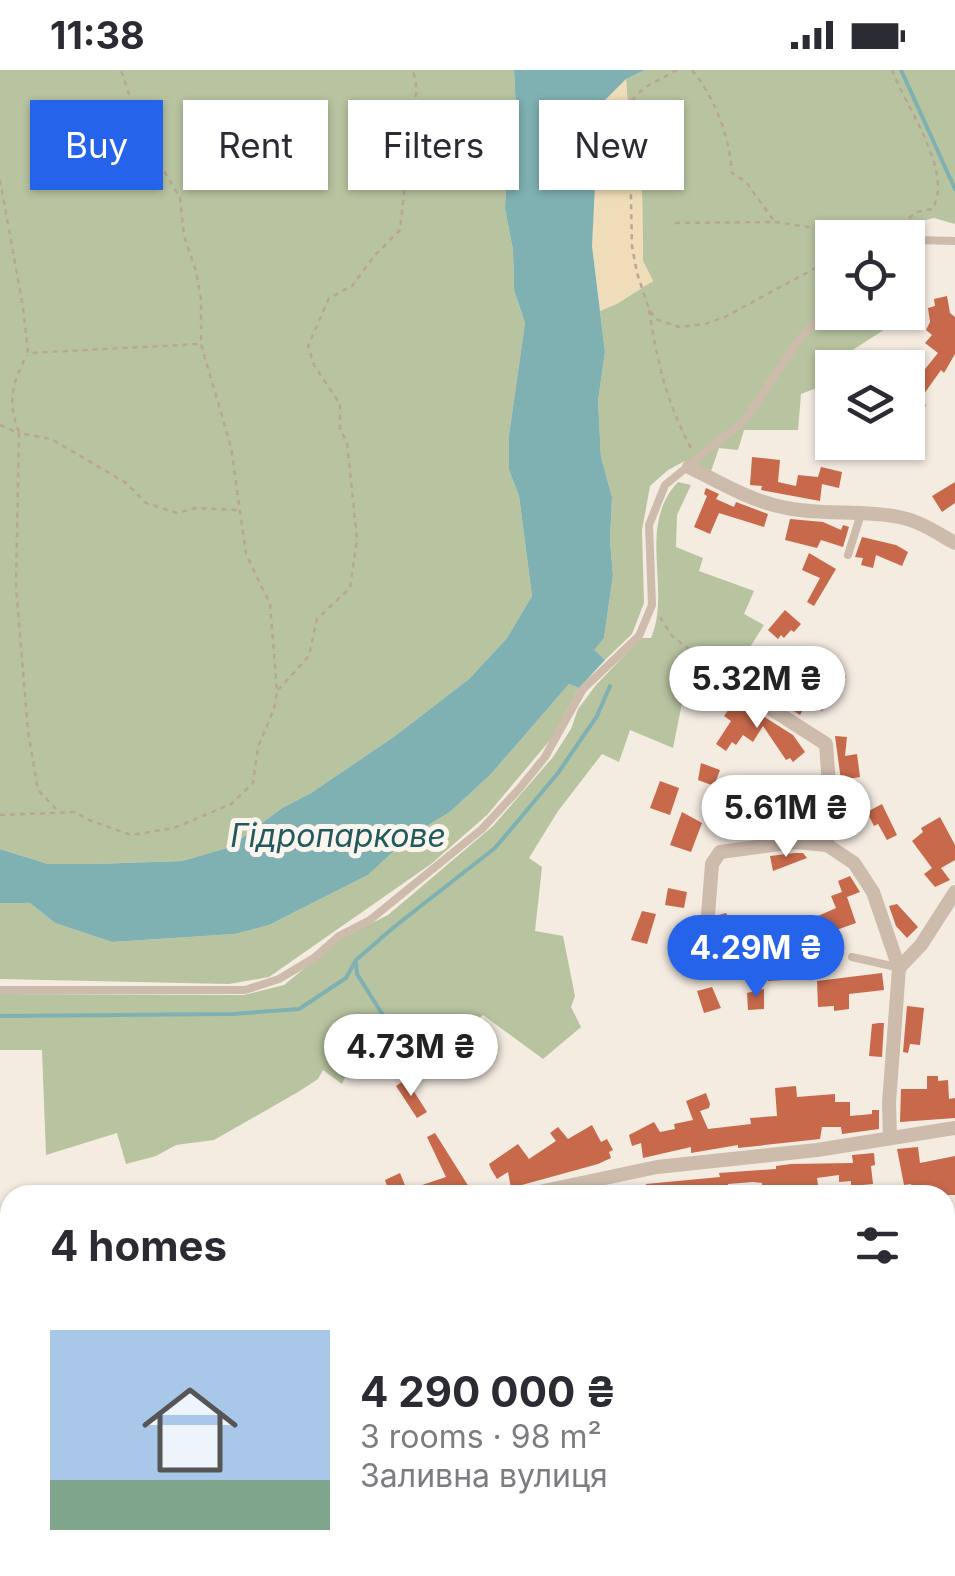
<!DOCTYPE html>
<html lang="en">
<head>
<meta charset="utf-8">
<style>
	body { margin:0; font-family:Inter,sans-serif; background:#f7f7f7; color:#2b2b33; height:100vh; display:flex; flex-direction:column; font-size:38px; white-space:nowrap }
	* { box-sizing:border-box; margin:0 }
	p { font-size:32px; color:#7c7c81 }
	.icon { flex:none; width:55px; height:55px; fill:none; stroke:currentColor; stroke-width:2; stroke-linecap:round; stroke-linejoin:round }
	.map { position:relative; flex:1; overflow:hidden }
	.side { position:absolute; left:0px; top:1115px; width:955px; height:392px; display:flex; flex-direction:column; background:#fff; border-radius:30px 30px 0 0; box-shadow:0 2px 8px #0004 }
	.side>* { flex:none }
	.guide { position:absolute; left:30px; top:30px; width:895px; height:90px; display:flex; gap:20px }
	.buttons { position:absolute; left:815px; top:150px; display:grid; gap:20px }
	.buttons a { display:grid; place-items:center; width:110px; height:110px; border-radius:0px; background:#fff; box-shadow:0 2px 8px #0004; font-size:50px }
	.price { position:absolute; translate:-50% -85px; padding:0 22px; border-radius:35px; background:#fff; color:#222; font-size:32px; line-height:65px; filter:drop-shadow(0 2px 5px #0008) }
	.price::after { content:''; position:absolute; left:50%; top:60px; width:30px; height:22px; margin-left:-15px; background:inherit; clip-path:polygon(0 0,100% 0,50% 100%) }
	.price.on { background:#2563eb; color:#fff }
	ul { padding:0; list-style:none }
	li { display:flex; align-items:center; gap:30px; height:250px; padding:0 50px }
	li span { display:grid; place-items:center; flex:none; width:280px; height:200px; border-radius:0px; color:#555 }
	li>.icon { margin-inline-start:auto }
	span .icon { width:120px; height:120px; fill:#fffc; stroke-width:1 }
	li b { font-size:42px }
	h2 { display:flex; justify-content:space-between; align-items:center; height:120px; padding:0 50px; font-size:42px }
	.pill { padding:0 35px; border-radius:0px; background:#fff; box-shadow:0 2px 8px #0004; font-size:35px; line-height:90px }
	.pill.on { background:#2563eb; color:#fff }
	.status { display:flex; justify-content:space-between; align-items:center; height:70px; padding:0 50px; background:#fff; direction:ltr }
	.status svg { height:28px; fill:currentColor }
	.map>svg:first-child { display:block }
	.green { fill:#b8c4a0 }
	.sand { fill:#efdcb8 }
	.water { fill:#7fb0b2 }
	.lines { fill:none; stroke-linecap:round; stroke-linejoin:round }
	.stream { stroke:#7fb0b2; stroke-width:4 }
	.building { fill:#c8694b }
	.path { stroke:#b9a596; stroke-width:2.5; stroke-dasharray:5 5; stroke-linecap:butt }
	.lane { stroke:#cdbbac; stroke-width:8 }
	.street { stroke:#cdbbac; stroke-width:14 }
	.labels { text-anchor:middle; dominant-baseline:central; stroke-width:10; stroke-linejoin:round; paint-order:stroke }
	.water-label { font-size:32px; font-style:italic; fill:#1f5a5e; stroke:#fbf5ee }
</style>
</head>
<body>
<div class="status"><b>11:38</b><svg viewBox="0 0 49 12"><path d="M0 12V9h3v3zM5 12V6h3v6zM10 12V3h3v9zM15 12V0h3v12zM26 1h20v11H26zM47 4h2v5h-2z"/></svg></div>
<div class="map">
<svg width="955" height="1506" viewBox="0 0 955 1506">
	<rect width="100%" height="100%" fill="#f4ebe1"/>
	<g class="green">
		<path d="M0 0H514L517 57 507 92 505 139 513 180 514 220 525 253 509 365V400L519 426 532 526 507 568 469 609 395 666 311 723 282 738 230 777 182 791 94 794H48L0 779Z"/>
		<path d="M645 0H955V154L934 148 877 163 878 167 832 168V242L891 243 901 249 851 281 860 297 832 298V312L801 324 798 360H744L738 380 719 378 710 404 685 391 668 400 650 416 642 460 644 533 632 564 605 590 593 580 604 568 613 505 610 471 612 427 601 387 598 331 605 282 600 241 653 211 643 191 642 121 633 104 626 9Z"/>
		<path d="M678 412 691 415 677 445 676 477 703 488 699 501 754 521 744 544 764 555 724 618 693 604 682 633 673 678 630 660 619 692 602 684 558 741 529 788 542 797 535 861 563 866 575 926 571 937 581 957 543 989 483 945 425 989 409 958C374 972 358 979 342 1014L323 1000 318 1009 298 1022 214 1070 176 1075 156 1086 126 1094 117 1063 46 1085 42 980H0V924L244 925 284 915 342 868 388 845 493 756 553 687 571 659 578 639 596 615 641 568H651C672 518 636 457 678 412Z"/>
		<path d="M569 614 579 618 551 669 487 745 431 794 269 907 229 914 0 909V833H30L55 853 112 872 235 864 269 855 368 805 409 767 450 742 491 704Z"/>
		<path d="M51 1498H406L404 1506H53Z"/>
		<path d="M534 1498H820C785 1506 740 1506 701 1506 685 1506 677 1502 661 1506H532Z"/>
	</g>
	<path class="sand" d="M626 9 633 104 642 121 643 191 653 211 617 234 600 241 592 176 599 36Z"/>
	<path class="water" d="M514 0H645L626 9 599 36 592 176 605 282 598 331 601 387 612 427 610 471 613 505 604 568 594 580 605 590 579 618 569 614 491 704 450 742 409 767 368 805 269 855 235 864 112 872 55 853 30 833H0V779L48 794H94L182 791 230 777 282 738 311 723 395 666 469 609 507 568 532 526 519 426 509 400V365L525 253 514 220 513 180 505 139 507 92 517 57Z"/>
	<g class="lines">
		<g class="stream">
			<path d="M901 0 955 119"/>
			<path d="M356 893 357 904 386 950"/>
			<path d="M0 946 232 944 299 939 346 908 356 890 394 857 495 778 558 703 597 646 610 616"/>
			<path d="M527 1506 528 1498"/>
		</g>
	</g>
	<g class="building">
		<path d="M947 226 950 243 955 247V284L944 303 941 300 919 331 926 335 920 345 911 340 908 344V313L914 306 917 309 938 283 925 273 932 265 926 260 930 252 928 238 935 236 934 229Z"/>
		<path d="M752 387 780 390 778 412 796 416 798 405 818 407 821 397 842 402 839 418 822 414 820 431 761 420 762 416 750 415Z"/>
		<path d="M955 412V433L942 442 932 426Z"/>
		<path d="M706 418 719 424 716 429 734 437 736 432 768 444 764 457 719 443 710 464 694 457 707 426 704 424Z"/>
		<path d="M790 449 823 452 841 460 843 455 849 457 843 477 821 470 817 478 785 470Z"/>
		<path d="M862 467 896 475 908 482 902 496 876 485 873 498 861 495 863 488 855 487Z"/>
		<path d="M809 483 836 499 814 536 807 532 820 508 802 500Z"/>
		<path d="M785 540 801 554 794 562 791 560 784 568 781 565 778 569 768 560Z"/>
		<path d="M833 598 846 607 822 641 807 632 800 645 783 634 793 614 806 621 809 614 819 618Z"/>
		<path d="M736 629 793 665 805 682 793 692 790 688 786 690 763 656 753 672 743 665 736 675 732 672 726 681 716 674 731 651 724 646Z"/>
		<path d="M835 666 847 667 845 686 857 684 860 707 841 710Z"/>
		<path d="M701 693 720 700 714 716 698 710Z"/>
		<path d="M660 711 679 718 670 745 650 738Z"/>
		<path d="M882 734 897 765 887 770 878 754 874 756 867 742Z"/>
		<path d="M682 742 702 753 691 782 670 775Z"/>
		<path d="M940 747 955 775V790L941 798 950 810 935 817 924 804 932 798 912 771 923 762 921 758Z"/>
		<path d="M795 783H803L807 788 773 801 770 786Z"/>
		<path d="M850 806 860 822 847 827 856 853 825 864 826 867 815 872 812 865 807 867 800 854 836 838 831 826 842 822 838 811Z"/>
		<path d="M668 818 687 822 684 838 665 835Z"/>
		<path d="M897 834 918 857 907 868 896 856 889 836Z"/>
		<path d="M642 841 656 844 647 874 631 870Z"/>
		<path d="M726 843 733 856 752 851 756 865 731 874 739 884 710 890 706 876 715 885 722 886 731 876 725 865 740 863 721 860 718 855 719 845Z"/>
		<path d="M782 889 784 910 768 911 766 890Z"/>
		<path d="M882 903 884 920 849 924V939L834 941V936L818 937 817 911Z"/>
		<path d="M712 917 721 938 704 943 697 921Z"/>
		<path d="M764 919V939L748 940 747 923Z"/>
		<path d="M907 936 924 938 920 975 910 974 908 983 903 982Z"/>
		<path d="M879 953H884L882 987 869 986 872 954Z"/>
		<path d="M927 1006H938V1011L948 1010 949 1029 955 1028V1048L900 1052 901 1019H927Z"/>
		<path d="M406 1009 427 1042 417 1048 396 1016Z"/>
		<path d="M796 1016 797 1027 835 1024V1032H850V1046L872 1044V1040H879V1059L842 1064 841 1057H822L820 1069 738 1078V1075L691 1083V1077L643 1088 641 1073 632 1076 629 1065 654 1052 660 1062 675 1059 674 1054 693 1050 686 1031 706 1023 710 1034 709 1038 700 1041 708 1059 751 1054 750 1048 777 1046 775 1018Z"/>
		<path d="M592 1055 601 1072 607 1069 613 1080 609 1082 611 1088 598 1094 511 1118 508 1102 497 1109 491 1099 489 1094 518 1074 529 1089 556 1071 550 1063 558 1057 568 1069Z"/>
		<path d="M435 1063 469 1117 455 1125H390L385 1110 400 1103 407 1120 446 1107 427 1067Z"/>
		<path d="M918 1077 920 1093 955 1086V1125H925L923 1117 911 1118V1114L904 1115 897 1079Z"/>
		<path d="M874 1083 875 1095 871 1096 873 1114 851 1116V1111L839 1112V1105L817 1108 819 1122 808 1125H784L783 1115 762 1117V1113L753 1112 728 1114 729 1125H713V1120L692 1121V1125H648L646 1114 720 1107 719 1103 776 1099V1096L791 1094 853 1093 852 1085Z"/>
	</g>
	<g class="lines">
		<g class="path">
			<path d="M677 0 644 18 629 33 632 176 637 203 649 239 656 249 679 257 705 254 725 247 832 189"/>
			<path d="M692 0C716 30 729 65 732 103L746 112 774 151"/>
			<path d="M892 0C905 35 955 104 932 139L917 142 905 151 906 160"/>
			<path d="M0 110 23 237 28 283 199 274"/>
			<path d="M675 153 775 152 863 165 884 161 902 165"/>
			<path d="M649 240C658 295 666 331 692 380"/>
			<path d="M0 355 18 363"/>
			<path d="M19 362C7 332 12 313 27 285"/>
			<path d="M660 547 672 566 731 612"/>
			<path d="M278 620 309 586 317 549 350 518 357 469 347 373 340 358V334L314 295 308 276 329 228 352 216 375 185 400 160 405 114 401 93 417 20 413 0"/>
			<path d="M56 739 38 720 28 661 16 517 19 363 51 369 77 384 126 413 146 433 177 443 196 438 239 440"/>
			<path d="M0 745 76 742 86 749 131 765 174 758 231 734 253 713 258 677 274 639 277 621 270 534 246 484 231 377 201 274V230L196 201 184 166 180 128 142 64 121 0"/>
		</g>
		<g class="lane">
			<path d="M908 173 913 170 955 171"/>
			<path d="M848 485 861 444"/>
			<path d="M852 887 896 897"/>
			<path d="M0 920H245L279 909 314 888 339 866 370 850 482 759 519 719 545 687 583 619 639 566 652 535 649 455 665 415 746 349 799 269 832 235"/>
			<path d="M0 1441 1 1436"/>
			<path d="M0 1503 3 1506"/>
		</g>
		<g class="street">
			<path d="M689 397C719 412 749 430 782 437 821 446 861 439 899 447 920 451 937 463 955 473"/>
			<path d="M740 619 826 674 830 729 827 775"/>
			<path d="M733 726 795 772 827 775 854 793 873 822 899 898"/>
			<path d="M720 876 707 858 712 794 720 782 795 772"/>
			<path d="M890 1067 889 1033 899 898 921 875 955 822"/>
			<path d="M525 1125 657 1097 817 1080 955 1058"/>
			<path d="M0 1248 10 1245"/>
			<path d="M945 1283 955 1281"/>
			<path d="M28 1506 33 1498"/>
		</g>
	</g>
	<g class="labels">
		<g class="water-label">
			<text x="338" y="765">Гідропаркове</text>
		</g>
	</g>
</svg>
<div class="buttons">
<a><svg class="icon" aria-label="locate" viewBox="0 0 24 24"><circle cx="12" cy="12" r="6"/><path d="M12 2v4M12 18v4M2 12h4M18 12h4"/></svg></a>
<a><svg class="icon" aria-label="layers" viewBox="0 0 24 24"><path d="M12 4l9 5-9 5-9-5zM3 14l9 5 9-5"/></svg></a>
</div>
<b class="price" style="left:757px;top:661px">5.32M ₴</b>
<b class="price" style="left:786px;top:790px">5.61M ₴</b>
<b class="price on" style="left:756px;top:930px">4.29M ₴</b>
<b class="price" style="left:411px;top:1029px">4.73M ₴</b>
<div class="guide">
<a class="pill on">Buy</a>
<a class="pill">Rent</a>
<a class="pill">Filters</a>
<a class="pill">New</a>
</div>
<section class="side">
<h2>4 homes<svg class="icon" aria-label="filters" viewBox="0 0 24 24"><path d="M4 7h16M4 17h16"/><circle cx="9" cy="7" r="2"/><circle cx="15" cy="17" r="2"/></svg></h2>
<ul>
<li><span style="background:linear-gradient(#a9c7e8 75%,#7fa58c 0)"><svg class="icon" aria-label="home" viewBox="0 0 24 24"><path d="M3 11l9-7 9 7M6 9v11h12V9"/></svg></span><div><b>4 290 000 ₴</b><p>3 rooms · 98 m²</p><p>Заливна вулиця</p></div></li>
</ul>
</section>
</div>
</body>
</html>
